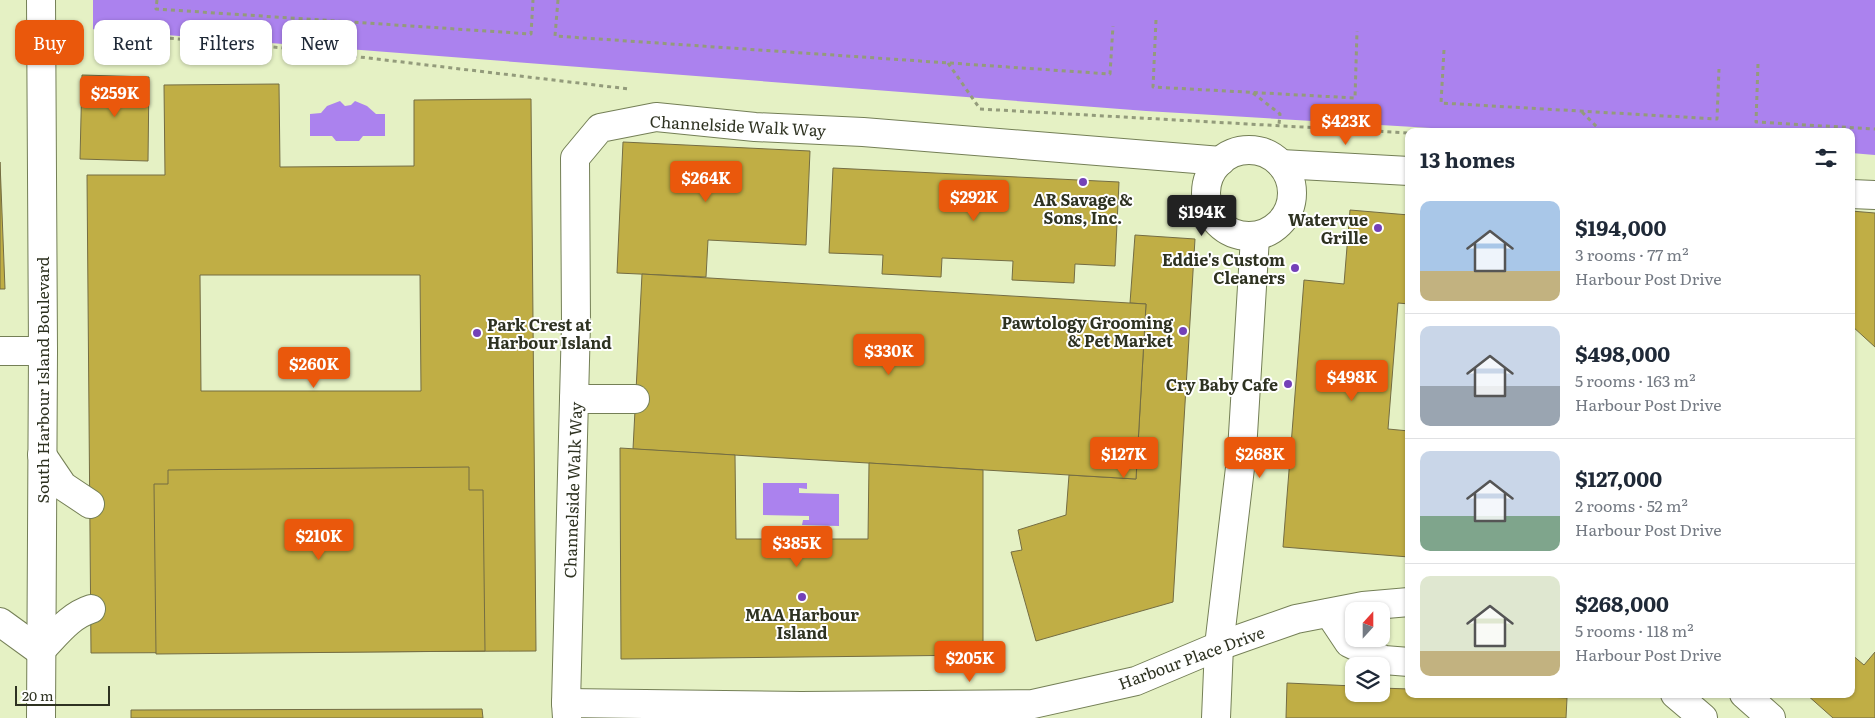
<!DOCTYPE html>
<html lang="en">
<head>
<meta charset="utf-8">
<style>
	body { margin:0; font-family:Literata,serif; background:#f2f2f3; color:#1f2937; height:100vh; display:flex; flex-direction:column; font-size:19px; white-space:nowrap }
	* { box-sizing:border-box; margin:0 }
	p { font-size:16px; color:#747a83 }
	.icon { flex:none; width:28px; height:28px; fill:none; stroke:currentColor; stroke-width:2; stroke-linecap:round; stroke-linejoin:round }
	.map { position:relative; flex:1; overflow:hidden }
	.panel { position:absolute; left:1405px; top:128px; width:450px; height:570px; display:flex; flex-direction:column; background:#fff; border-radius:10px; box-shadow:0 1px 4px #0004 }
	.panel>* { flex:none }
	.hud { position:absolute; left:15px; top:20px; width:475px; height:45px; display:flex; gap:10px }
	.needle { width:32px; rotate:21deg }
	.fabs { position:absolute; left:1345px; top:602px; display:grid; gap:10px }
	.fabs a { display:grid; place-items:center; width:45px; height:45px; border-radius:10px; background:#fff; box-shadow:0 1px 4px #0004; font-size:25px }
	.scale { position:absolute; left:15px; bottom:12px; width:95px; box-sizing:border-box; padding-left:5px; border:2px solid #2e3221; border-top:0; font-size:14px; line-height:18px; white-space:nowrap; color:#2e3221; -webkit-text-stroke:4px #fff; paint-order:stroke }
	.price { position:absolute; translate:-50% -42px; padding:0 11px; border-radius:5px; background:#ea580c; color:#fff; font-size:16px; line-height:32px; filter:drop-shadow(0 1px 2px #0008) }
	.price::after { content:''; position:absolute; left:50%; top:30px; width:15px; height:11px; margin-left:-8px; background:inherit; clip-path:polygon(0 0,100% 0,50% 100%) }
	.price.current { background:#222; color:#fff }
	ul { padding:0; list-style:none }
	li { display:flex; align-items:center; gap:15px; height:125px; padding:0 15px }
	li+li { border-top:1px solid #e0e1e3 }
	li span { display:grid; place-items:center; flex:none; width:140px; height:100px; border-radius:10px; color:#555 }
	li>.icon { margin-inline-start:auto }
	span .icon { width:60px; height:60px; fill:#fffc; stroke-width:1 }
	li b { font-size:21px }
	h2 { display:flex; justify-content:space-between; align-items:center; height:60px; padding:0 15px; font-size:21px }
	.chip { padding:0 18px; border-radius:10px; background:#fff; box-shadow:0 1px 4px #0004; font-size:18px; line-height:45px }
	.chip.current { background:#ea580c; color:#fff }
	.map>svg:first-child { display:block }
	.water { fill:#ab82ee }
	.pier { fill:#e5f1c4 }
	.building { fill:#c0ae45; stroke:#746d43; fill-rule:evenodd }
	.lines { fill:none; stroke-linecap:round; stroke-linejoin:round }
	.minor-casing { stroke:#747f56; stroke-width:30 }
	.path { stroke:#939b7b; stroke-width:3; stroke-dasharray:4 4; stroke-linecap:butt }
	.minor { stroke:#fff; stroke-width:28 }
	.poi-dot { fill:#7441b8; stroke:#fff; stroke-width:2 }
	.labels { text-anchor:middle; dominant-baseline:central; stroke-width:4; stroke-linejoin:round; paint-order:stroke }
	.street-label { font-size:16px; fill:#2e3221; stroke:#fff }
	.poi-label { font-size:16px; font-weight:bold; fill:#2e3221; stroke:#fff; text-anchor:end }
</style>
</head>
<body>
<div class="map">
<svg width="1875" height="718" viewBox="0 0 1875 718">
	<rect width="100%" height="100%" fill="#e5f1c4"/>
	<g class="water">
		<path d="M0 0H1875V155L1851 153V131H1482L1146 111 0 22Z"/>
		<path d="M340 101 345 106 351 105 355 101 367 106 376 114H385V136H363L359 141H336L332 136H310V114L321 113 327 106Z"/>
		<path d="M763 483H807V489L799 488V493L839 494V526L802 525 803 520H809V516L763 515Z"/>
	</g>
	<path class="pier" d="M0 0H93V31L0 24Z"/>
	<g class="building">
		<path d="M82 75 149 77 148 161 80 159Z"/>
		<path d="M279 84 280 167 414 166V100L531 99 536 651 91 653 87 175H165L164 85ZM200 275H420L421 391H201Z"/>
		<path d="M623 142 810 151 806 245 708 240 706 277 617 273Z"/>
		<path d="M0 162 5 289H0Z"/>
		<path d="M833 168 1119 182 1115 266 1075 264 1074 283 1012 280 1013 261 942 258 941 277 882 274 883 255 829 253Z"/>
		<path d="M1350 210 1409 215V304L1398 303 1388 429 1409 431V557L1283 547 1304 280 1344 284Z"/>
		<path d="M1851 211 1875 213V347L1852 326Z"/>
		<path d="M1135 235 1195 239 1173 602 1036 641 1011 552 1022 550 1018 530 1066 515 1069 475 1136 479 1146 304 1130 303Z"/>
		<path d="M642 274 1146 304 1136 479 633 449Z"/>
		<path d="M620 448 735 455 736 539H868L869 463 983 470V655L621 659Z"/>
		<path d="M469 467V490H483L485 651 156 654 154 484H168V470Z"/>
		<path d="M1875 652V718H1833L1806 694H1851V654L1864 665Z"/>
		<path d="M1287 683 1354 686V694H1381V688L1409 689V694H1487L1567 698 1566 718H1286Z"/>
		<path d="M482 709 483 718H131V710Z"/>
	</g>
	<g class="lines">
		<g class="minor-casing">
			<g id="minor">
				<circle cx="1249" cy="193" r="43"/>
				<path d="M1281 164 1409 171"/>
				<path d="M1851 194 1875 195"/>
				<path d="M0 351H43"/>
				<path d="M574 399H635"/>
				<path d="M42 455 63 486 90 504"/>
				<path d="M1329 613 1349 643 1384 660 1409 662"/>
				<path d="M0 622 40 651C56 635 69 616 91 609"/>
				<path d="M1675 694 1703 718"/>
				<path d="M1744 694 1771 718"/>
				<path d="M566 703 576 323 575 158 600 128 656 117 755 127 863 132 1221 161"/>
				<path d="M41 718 43 351 41 0"/>
				<path d="M567 718 566 703 801 706 1033 704 1136 681 1219 646 1296 619 1363 606 1409 602"/>
				<path d="M1216 718 1219 646 1242 451 1255 237"/>
			</g>
		</g>
		<g class="path">
			<path d="M157 0 156 9 531 34 533 0"/>
			<path d="M558 0 555 36 1110 74 1113 26"/>
			<path d="M315 20 349 40 347 56"/>
			<path d="M1156 20 1153 87 1355 98 1357 31"/>
			<path d="M115 41 132 35 284 48 629 89"/>
			<path d="M1444 50 1441 103 1717 119 1719 69"/>
			<path d="M948 63 980 109"/>
			<path d="M1758 64 1756 122 1875 129"/>
			<path d="M1253 93 1280 114 1279 124"/>
			<path d="M980 109 1409 133"/>
			<path d="M1582 112 1601 131"/>
			<path d="M1244 144H1258"/>
		</g>
		<use href="#minor" class="minor"/>
	</g>
	<g class="poi-dot">
		<circle cx="1083" cy="182" r="5"/>
		<circle cx="1378" cy="228" r="5"/>
		<circle cx="1295" cy="268" r="5"/>
		<circle cx="1183" cy="331" r="5"/>
		<circle cx="477" cy="333" r="5"/>
		<circle cx="1288" cy="384" r="5"/>
		<circle cx="802" cy="597" r="5"/>
	</g>
	<g class="labels">
		<g class="street-label">
			<text transform="translate(738 125) rotate(3)">Channelside Walk Way</text>
			<text transform="translate(42 380) rotate(-90)">South Harbour Island Boulevard</text>
			<text transform="translate(572 490) rotate(-88)">Channelside Walk Way</text>
			<text transform="translate(1191 657) rotate(-20)">Harbour Place Drive</text>
		</g>
		<g class="poi-label">
			<text x="1083" y="199" text-anchor="middle">AR Savage &amp;<tspan x="1083" dy="18">Sons, Inc.</tspan></text>
			<text x="1368" y="219">Watervue<tspan x="1368" dy="18">Grille</tspan></text>
			<text x="1285" y="259">Eddie's Custom<tspan x="1285" dy="18">Cleaners</tspan></text>
			<text x="1173" y="322">Pawtology Grooming<tspan x="1173" dy="18">&amp; Pet Market</tspan></text>
			<text x="487" y="324" text-anchor="start">Park Crest at<tspan x="487" dy="18">Harbour Island</tspan></text>
			<text x="1278" y="384">Cry Baby Cafe</text>
			<text x="802" y="614" text-anchor="middle">MAA Harbour<tspan x="802" dy="18">Island</tspan></text>
		</g>
	</g>
</svg>
<div class="fabs">
<a><svg class="needle" viewBox="-14 -14 28 28"><path d="M0-13l5 13h-10z" fill="#e53935"/><path d="M0 13l5-13h-10z" fill="#747a83"/></svg></a>
<a><svg class="icon" aria-label="layers" viewBox="0 0 24 24"><path d="M12 4l9 5-9 5-9-5zM3 14l9 5 9-5"/></svg></a>
</div>
<div class="scale">20 m</div>
<b class="price" style="left:115px;top:118px">$259K</b>
<b class="price" style="left:1346px;top:146px">$423K</b>
<b class="price" style="left:706px;top:203px">$264K</b>
<b class="price" style="left:974px;top:222px">$292K</b>
<b class="price current" style="left:1202px;top:237px">$194K</b>
<b class="price" style="left:889px;top:376px">$330K</b>
<b class="price" style="left:314px;top:389px">$260K</b>
<b class="price" style="left:1352px;top:402px">$498K</b>
<b class="price" style="left:1124px;top:479px">$127K</b>
<b class="price" style="left:1260px;top:479px">$268K</b>
<b class="price" style="left:319px;top:561px">$210K</b>
<b class="price" style="left:797px;top:568px">$385K</b>
<b class="price" style="left:970px;top:683px">$205K</b>
<div class="hud">
<a class="chip current">Buy</a>
<a class="chip">Rent</a>
<a class="chip">Filters</a>
<a class="chip">New</a>
</div>
<section class="panel">
<h2>13 homes<svg class="icon" aria-label="filters" viewBox="0 0 24 24"><path d="M4 7h16M4 17h16"/><circle cx="9" cy="7" r="2"/><circle cx="15" cy="17" r="2"/></svg></h2>
<ul>
<li><span style="background:linear-gradient(#a9c7e8 70%,#c2b280 0)"><svg class="icon" aria-label="home" viewBox="0 0 24 24"><path d="M3 11l9-7 9 7M6 9v11h12V9"/></svg></span><div><b>$194,000</b><p>3 rooms · 77 m²</p><p>Harbour Post Drive</p></div></li>
<li><span style="background:linear-gradient(#c9d6e8 60%,#9aa5b1 0)"><svg class="icon" aria-label="home" viewBox="0 0 24 24"><path d="M3 11l9-7 9 7M6 9v11h12V9"/></svg></span><div><b>$498,000</b><p>5 rooms · 163 m²</p><p>Harbour Post Drive</p></div></li>
<li><span style="background:linear-gradient(#c9d6e8 65%,#7fa58c 0)"><svg class="icon" aria-label="home" viewBox="0 0 24 24"><path d="M3 11l9-7 9 7M6 9v11h12V9"/></svg></span><div><b>$127,000</b><p>2 rooms · 52 m²</p><p>Harbour Post Drive</p></div></li>
<li><span style="background:linear-gradient(#dfe7d0 75%,#c2b280 0)"><svg class="icon" aria-label="home" viewBox="0 0 24 24"><path d="M3 11l9-7 9 7M6 9v11h12V9"/></svg></span><div><b>$268,000</b><p>5 rooms · 118 m²</p><p>Harbour Post Drive</p></div></li>
</ul>
</section>
</div>
</body>
</html>
